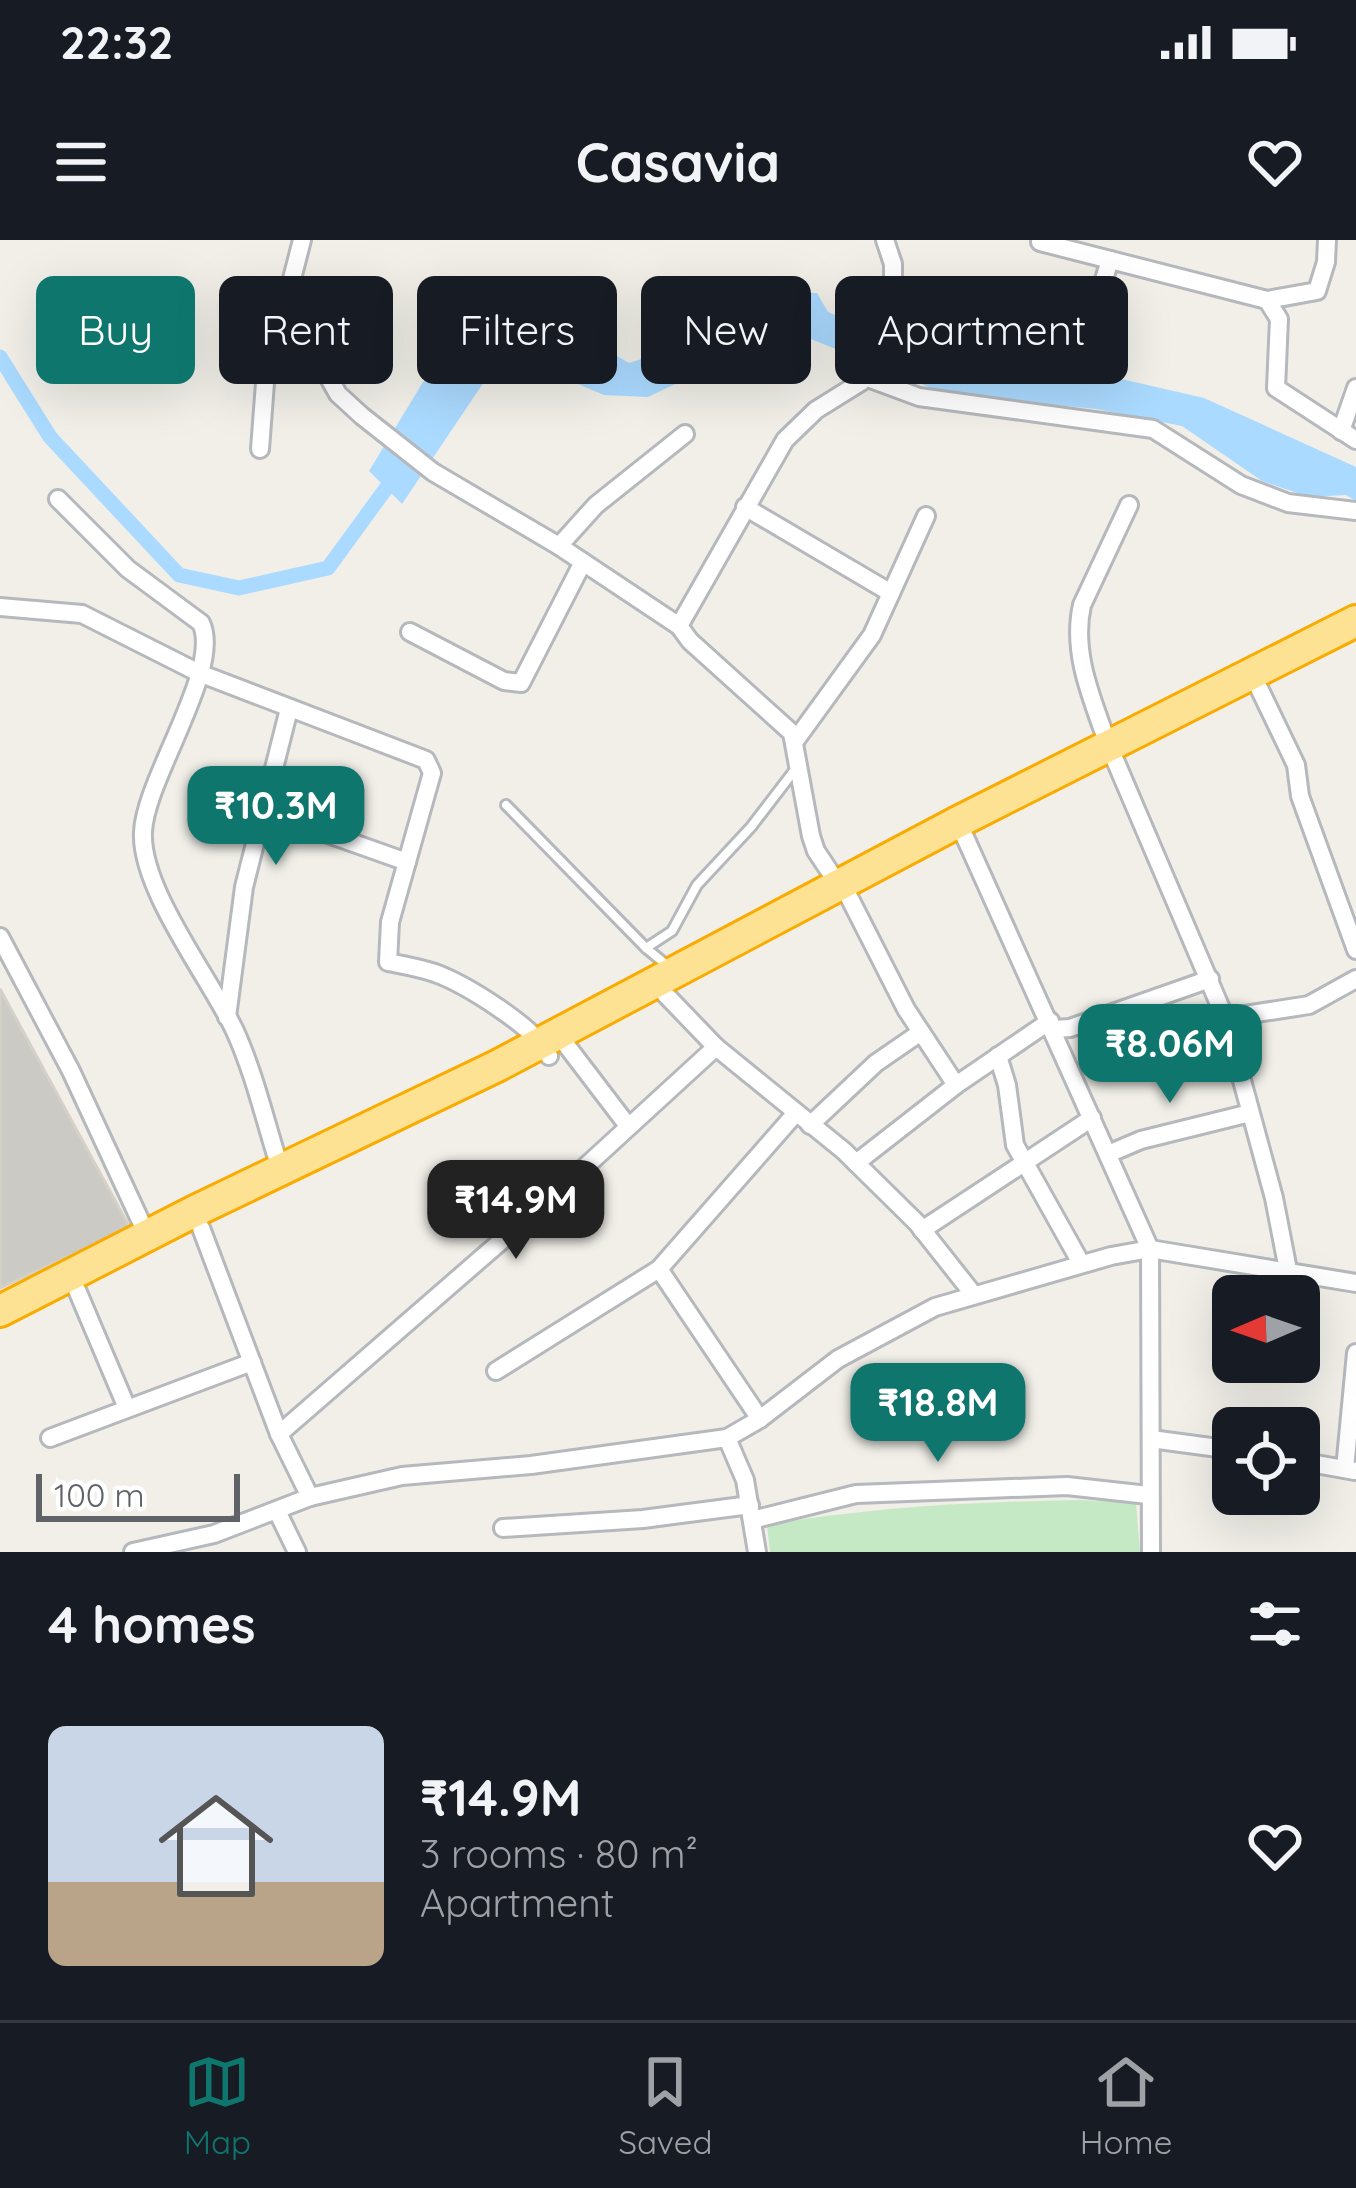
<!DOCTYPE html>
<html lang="en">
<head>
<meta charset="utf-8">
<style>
	body { margin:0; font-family:Quicksand,sans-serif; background:#242831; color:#f1f3f6; height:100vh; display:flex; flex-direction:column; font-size:45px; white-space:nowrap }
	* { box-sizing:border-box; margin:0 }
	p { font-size:39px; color:#9ea1a6 }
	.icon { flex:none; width:66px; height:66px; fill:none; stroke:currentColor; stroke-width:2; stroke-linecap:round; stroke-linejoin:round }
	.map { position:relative; height:1312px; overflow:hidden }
	.panel { display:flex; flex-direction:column; background:#171b24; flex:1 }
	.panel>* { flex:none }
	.banner { position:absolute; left:36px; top:36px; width:1284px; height:108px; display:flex; gap:24px }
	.needle { width:78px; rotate:268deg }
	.tools { position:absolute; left:1212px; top:1035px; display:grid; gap:24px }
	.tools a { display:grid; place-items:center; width:108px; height:108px; border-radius:18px; background:#171b24; box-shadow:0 12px 48px #0002; font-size:60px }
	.scale { position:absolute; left:36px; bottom:30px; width:204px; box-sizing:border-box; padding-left:12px; border:6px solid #5f6368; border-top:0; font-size:33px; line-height:42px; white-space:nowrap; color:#5f6368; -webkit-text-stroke:9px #fff; paint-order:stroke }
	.price { position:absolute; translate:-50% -102px; padding:0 27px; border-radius:24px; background:#0f766e; color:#fff; font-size:39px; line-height:78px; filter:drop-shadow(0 3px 6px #0008) }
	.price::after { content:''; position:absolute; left:50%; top:72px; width:36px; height:27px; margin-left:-18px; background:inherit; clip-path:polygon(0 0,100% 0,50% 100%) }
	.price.current { background:#222; color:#fff }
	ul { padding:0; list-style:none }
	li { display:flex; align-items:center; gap:36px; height:300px; padding:0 48px }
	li+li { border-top:3px solid #363941 }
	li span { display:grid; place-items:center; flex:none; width:336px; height:240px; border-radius:18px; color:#555 }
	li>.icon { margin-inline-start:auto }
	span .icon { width:144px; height:144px; fill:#fffc; stroke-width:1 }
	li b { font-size:51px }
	h2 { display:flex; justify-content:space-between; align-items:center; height:144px; padding:0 48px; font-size:51px }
	.chip { padding:0 42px; border-radius:18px; background:#171b24; box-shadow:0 12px 48px #0002; font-size:42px; line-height:108px }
	.chip.current { background:#0f766e; color:#fff }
	.status { display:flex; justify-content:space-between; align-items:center; height:84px; padding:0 60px; background:#171b24; direction:ltr }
	.status svg { height:33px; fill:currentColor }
	header { display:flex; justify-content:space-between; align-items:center; height:156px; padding:0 48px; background:#171b24; font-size:54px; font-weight:800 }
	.tab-bar { display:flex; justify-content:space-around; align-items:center; height:168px; border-top:3px solid #363941; background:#171b24; font-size:33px; color:#9ea1a6 }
	.tab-bar a { display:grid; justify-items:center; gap:6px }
	.tab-bar .current { color:#0f766e }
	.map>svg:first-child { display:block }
	.green { fill:#c5e8c5 }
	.water { fill:#aadaff }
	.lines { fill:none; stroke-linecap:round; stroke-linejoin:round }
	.canal { stroke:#aadaff; stroke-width:15 }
	.building { fill:#cccac5; stroke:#d6d1c6; stroke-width:3 }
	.lane-casing { stroke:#b5b8bc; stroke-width:14 }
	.street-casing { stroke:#b5b8bc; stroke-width:22 }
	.highway-casing { stroke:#f9ab00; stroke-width:36 }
	.lane { stroke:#fff; stroke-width:8 }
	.street { stroke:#fff; stroke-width:16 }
	.highway { stroke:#fde293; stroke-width:30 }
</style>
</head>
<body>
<div class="status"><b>22:32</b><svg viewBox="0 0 49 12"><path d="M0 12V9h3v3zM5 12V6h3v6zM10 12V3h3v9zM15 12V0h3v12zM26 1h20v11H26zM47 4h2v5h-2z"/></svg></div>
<header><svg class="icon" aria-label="menu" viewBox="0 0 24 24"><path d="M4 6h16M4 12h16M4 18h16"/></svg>Casavia<svg class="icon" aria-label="heart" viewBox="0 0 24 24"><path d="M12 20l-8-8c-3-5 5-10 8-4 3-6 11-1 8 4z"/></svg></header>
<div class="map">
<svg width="1356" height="1312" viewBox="0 0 1356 1312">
	<rect width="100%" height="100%" fill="#f1efe8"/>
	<path class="green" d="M1079 1260 1136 1263 1140 1312H770L767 1285C872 1267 973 1262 1079 1260Z"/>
	<path class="water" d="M757 52 817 53 828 72 946 123 1117 138 1204 158 1356 227V261L1346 255 1309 257 1262 241 1182 186 1096 169 946 154 811 99 781 94 648 157 604 155 519 119 492 130 402 264 369 231 454 91 496 72 562 84 629 123 732 90Z"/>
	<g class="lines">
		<path class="canal" d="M0 117 50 197 179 335 239 348 328 328 398 232"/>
	</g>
	<path class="building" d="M0 749 130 988 0 1048Z"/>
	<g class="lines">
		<g class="lane-casing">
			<g id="lane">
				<path d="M506 565 646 708 669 727"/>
				<path d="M646 708 672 691 697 645 751 587 797 527"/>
			</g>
		</g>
		<g class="street-casing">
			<g id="street">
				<path d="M1040 2 1267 60 1279 79 1276 148 1356 200"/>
				<path d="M893 47 1090 85 1110 20"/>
				<path d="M1267 60 1317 51 1326 22 1327 0"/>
				<path d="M286 62 338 154 362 176 433 232 559 306 679 386 690 401 792 493 811 596 816 611 838 644"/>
				<path d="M865 137 919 157 1153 189 1241 245 1288 263 1356 271"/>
				<path d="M1341 191 1356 148"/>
				<path d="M260 209 269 90 286 62 302 0"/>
				<path d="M58 259 128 329 201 383C223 428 145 539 143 592 140 649 210 738 235 791 255 835 266 885 281 931"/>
				<path d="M745 267 891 353"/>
				<path d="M559 306 596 265 685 194"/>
				<path d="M0 367 82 374 199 433 426 520 432 533 390 682 388 722C403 725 420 728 435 733 465 744 537 788 549 816"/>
				<path d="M679 386 785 200 816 170 861 142 872 129 893 59V24L885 0"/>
				<path d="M410 392 504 441 521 443 583 322"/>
				<path d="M1259 448 1296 525 1300 556 1356 710"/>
				<path d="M795 501 872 395 926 276"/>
				<path d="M1109 507C1093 461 1071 414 1082 365L1129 265"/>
				<path d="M1115 520 1225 778 1274 958 1288 1030"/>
				<path d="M263 571 407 622"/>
				<path d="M964 595 1150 1009 1151 1312"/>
				<path d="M848 655 906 769 956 845"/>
				<path d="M0 697 71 831 147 995"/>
				<path d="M665 754 716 807 844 911 917 983 974 1055"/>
				<path d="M227 777 244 647 289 469"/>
				<path d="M1225 778 1309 765 1356 739"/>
				<path d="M1054 789 1070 788 1210 739"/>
				<path d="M567 806 628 886"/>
				<path d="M998 816 1007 845 1015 905 1081 1023"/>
				<path d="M810 885 876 823 921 792"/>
				<path d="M1108 914 1141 900 1250 873"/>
				<path d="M856 923 956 845 1050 781"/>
				<path d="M201 988 279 1194 310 1257"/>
				<path d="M922 990 1092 878"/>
				<path d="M659 1029 760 1179"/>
				<path d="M77 1050 127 1168"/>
				<path d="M496 1131 659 1029 795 874"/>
				<path d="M279 1194 561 949 716 807"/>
				<path d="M50 1198 252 1122"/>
				<path d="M727 1198 745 1240 757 1312"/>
				<path d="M1151 1199 1233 1210"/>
				<path d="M1299 1221 1355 1231"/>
				<path d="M1345 1229 1356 1113"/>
				<path d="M277 1271 297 1312"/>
				<path d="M752 1280 856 1254 1067 1246 1148 1255"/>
				<path d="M503 1288 643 1279 750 1265"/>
				<path d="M133 1312 214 1294 310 1257 402 1236 531 1225 727 1198 760 1179 838 1119 935 1067 1111 1016 1150 1009 1356 1043"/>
			</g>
		</g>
		<g class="highway-casing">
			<path id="highway" d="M0 1071 193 972 497 826 958 582 1356 381"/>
		</g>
		<use href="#lane" class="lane"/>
		<use href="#street" class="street"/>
		<use href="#highway" class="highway"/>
	</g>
</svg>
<div class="tools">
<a><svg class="needle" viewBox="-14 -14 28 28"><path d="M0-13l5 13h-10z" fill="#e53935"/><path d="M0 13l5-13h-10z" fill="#9ea1a6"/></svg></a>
<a><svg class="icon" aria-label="locate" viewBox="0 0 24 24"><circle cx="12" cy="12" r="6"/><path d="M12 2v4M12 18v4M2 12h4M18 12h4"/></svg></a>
</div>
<div class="scale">100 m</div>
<b class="price" style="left:276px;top:628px">₹10.3M</b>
<b class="price" style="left:1170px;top:866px">₹8.06M</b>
<b class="price current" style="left:516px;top:1022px">₹14.9M</b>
<b class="price" style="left:938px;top:1225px">₹18.8M</b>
<div class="banner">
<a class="chip current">Buy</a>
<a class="chip">Rent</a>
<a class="chip">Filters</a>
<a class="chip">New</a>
<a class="chip">Apartment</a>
</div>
</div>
<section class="panel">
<h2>4 homes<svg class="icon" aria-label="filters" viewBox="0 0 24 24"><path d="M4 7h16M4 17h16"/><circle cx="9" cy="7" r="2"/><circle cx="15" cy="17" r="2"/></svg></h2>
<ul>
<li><span style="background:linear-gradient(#c9d6e8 65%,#b9a48a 0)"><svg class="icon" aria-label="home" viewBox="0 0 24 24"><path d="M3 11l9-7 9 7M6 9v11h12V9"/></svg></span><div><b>₹14.9M</b><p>3 rooms · 80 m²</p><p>Apartment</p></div><svg class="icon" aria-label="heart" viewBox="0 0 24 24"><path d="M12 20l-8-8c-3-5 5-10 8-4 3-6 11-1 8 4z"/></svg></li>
</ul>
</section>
<nav class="tab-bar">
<a class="current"><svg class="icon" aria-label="map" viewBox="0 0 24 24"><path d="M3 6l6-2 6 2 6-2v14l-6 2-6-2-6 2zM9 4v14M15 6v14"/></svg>Map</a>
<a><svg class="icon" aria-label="saved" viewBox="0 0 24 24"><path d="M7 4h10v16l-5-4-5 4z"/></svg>Saved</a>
<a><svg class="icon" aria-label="home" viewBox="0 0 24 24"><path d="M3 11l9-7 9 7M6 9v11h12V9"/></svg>Home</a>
</nav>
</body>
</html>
